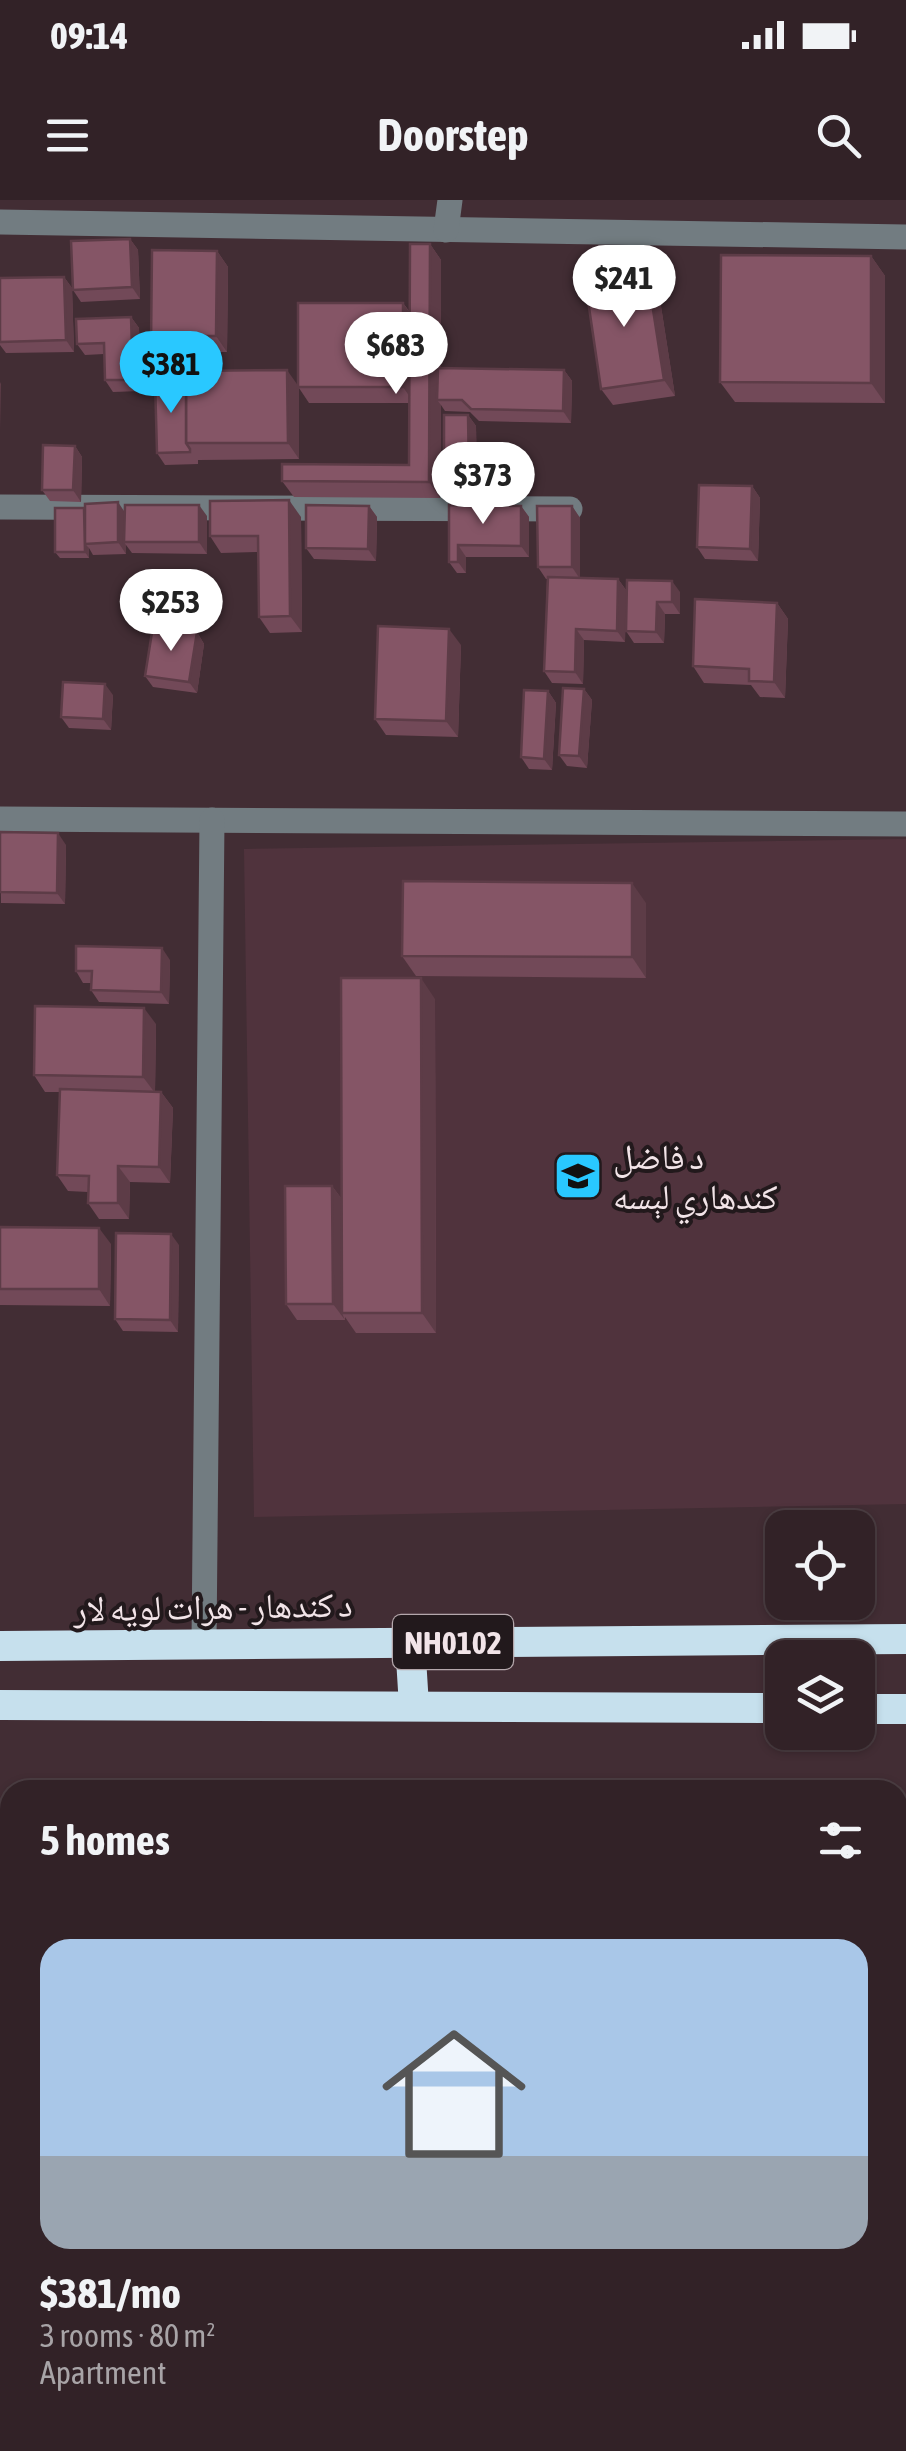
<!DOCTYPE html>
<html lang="en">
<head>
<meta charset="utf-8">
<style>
	body { margin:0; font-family:"Asap Condensed","Noto Naskh Arabic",sans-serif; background:#3d2f33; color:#f1f3f6; height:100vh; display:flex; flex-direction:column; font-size:38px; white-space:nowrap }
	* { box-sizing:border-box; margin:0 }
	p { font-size:32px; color:#a8a4a7 }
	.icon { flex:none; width:55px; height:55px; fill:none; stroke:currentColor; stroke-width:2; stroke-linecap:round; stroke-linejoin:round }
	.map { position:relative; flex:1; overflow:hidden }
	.side { position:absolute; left:0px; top:1580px; width:908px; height:672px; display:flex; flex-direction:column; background:#322227; border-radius:30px 30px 0 0; box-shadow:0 2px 8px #0004,0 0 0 2px #4d3f44 }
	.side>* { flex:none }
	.tools { position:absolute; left:765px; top:1310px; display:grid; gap:20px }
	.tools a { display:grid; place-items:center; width:110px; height:110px; border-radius:20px; background:#322227; box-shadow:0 2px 8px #0004,0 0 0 2px #4d3f44; font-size:50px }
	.price { position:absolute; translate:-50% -85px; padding:0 22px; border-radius:35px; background:#fff; color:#222; font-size:32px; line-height:65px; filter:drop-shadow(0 2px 5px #0008) }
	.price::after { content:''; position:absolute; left:50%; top:60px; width:30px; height:22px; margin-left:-15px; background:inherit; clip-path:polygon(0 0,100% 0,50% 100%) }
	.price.current { background:#29c8ff; color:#111 }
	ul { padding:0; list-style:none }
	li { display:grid; align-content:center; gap:20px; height:530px; padding:0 40px }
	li+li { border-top:2px solid #4d3f44 }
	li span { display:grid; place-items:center; height:310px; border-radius:30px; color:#555 }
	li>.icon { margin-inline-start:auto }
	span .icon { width:180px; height:180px; fill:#fffc; stroke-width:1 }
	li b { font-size:42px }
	h2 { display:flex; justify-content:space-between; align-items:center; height:120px; padding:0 40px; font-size:42px }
	.status { display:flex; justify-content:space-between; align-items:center; height:70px; padding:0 50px; background:#322227; direction:ltr }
	.status svg { height:28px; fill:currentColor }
	header { display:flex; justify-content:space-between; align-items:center; height:130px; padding:0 40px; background:#322227; font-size:45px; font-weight:700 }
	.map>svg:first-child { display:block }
	.built { fill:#50333d }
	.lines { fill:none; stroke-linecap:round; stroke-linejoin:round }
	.minor { stroke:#727c81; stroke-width:25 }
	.highway { stroke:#c6e0ed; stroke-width:30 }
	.wall { fill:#724958 }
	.shaded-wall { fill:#5d3c47 }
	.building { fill:#855566; stroke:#5d3c47; stroke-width:2.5 }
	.labels { text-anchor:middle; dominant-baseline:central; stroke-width:8; stroke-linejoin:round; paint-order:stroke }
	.shield { fill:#22191c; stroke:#b4a7ab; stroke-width:2.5 }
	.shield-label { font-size:32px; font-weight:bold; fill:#f2e4e8 }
	.poi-label { font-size:35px; fill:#f2e4e8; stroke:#22191c; text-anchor:start }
	.street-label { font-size:35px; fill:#f2e4e8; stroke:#22191c }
</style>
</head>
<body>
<div class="status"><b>09:14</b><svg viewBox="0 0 49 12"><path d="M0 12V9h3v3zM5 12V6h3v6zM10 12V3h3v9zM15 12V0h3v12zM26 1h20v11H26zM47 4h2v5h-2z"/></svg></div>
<header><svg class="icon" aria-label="menu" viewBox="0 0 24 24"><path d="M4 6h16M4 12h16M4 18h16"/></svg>Doorstep<svg class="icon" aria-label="search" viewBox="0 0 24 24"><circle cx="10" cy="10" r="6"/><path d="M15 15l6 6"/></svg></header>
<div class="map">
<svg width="906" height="2251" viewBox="0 0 906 2251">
	<rect width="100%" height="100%" fill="#422d34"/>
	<path class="built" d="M906 639V1304L254 1317 244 649Z"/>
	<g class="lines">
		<g class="minor">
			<path d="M0 22 906 37"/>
			<path d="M446 30 450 0"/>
			<path d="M0 307 570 309"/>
			<path d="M0 619 906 624"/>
			<path d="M204 1443 212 620"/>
			<path d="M898 2120 906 2117"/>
		</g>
		<g class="highway">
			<path d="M410 1442 414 1506"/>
			<path d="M0 1446 906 1439"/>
			<path d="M0 1505 782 1508"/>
			<path d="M858 1509H906"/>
		</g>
	</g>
	<g class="wall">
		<path d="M130 39 138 50 140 99 81 102 73 90Z"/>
		<path d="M430 44 441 60V168L564 170 572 181 571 223 479 221 470 212 445 211 441 205 440 298 294 297 282 281 409 265V203H309L299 188V259L198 260V264L165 265 157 253 186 179 298 186 403 103 410 112Z"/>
		<path d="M217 51 228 67 227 152H206V161L163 160 151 144Z"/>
		<path d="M871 56 885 76V203L735 202 720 182Z"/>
		<path d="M64 77 72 88 74 152 6 153 0 145V78Z"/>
		<path d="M658 87 675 196 613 205 601 189Z"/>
		<path d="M131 117 139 128 141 191 113 192 105 180 104 154 85 155 77 144Z"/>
		<path d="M468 215 476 226 477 284H452L444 273Z"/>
		<path d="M75 246 82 257 81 302 50 301 42 290Z"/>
		<path d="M752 286 760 298 758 361 705 359 697 347Z"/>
		<path d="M449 305 521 306 529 317V357H466V373H457L449 362Z"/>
		<path d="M369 306 377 317 376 361 314 359 306 348Z"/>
		<path d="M572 306 580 318V378L618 379 626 390 625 442 584 440 583 484 552 483 544 471 547 379H546L538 367Z"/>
		<path d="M125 312 207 316V354L132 353 126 345V354L93 355 89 348V358H60L55 352Z"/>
		<path d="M301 317 302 432 270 433 259 417 258 352 221 353 210 336Z"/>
		<path d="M627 380 680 392V414H665L664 443H634L626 431Z"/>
		<path d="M777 403 788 419 785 498 760 497 751 485 704 483 693 466Z"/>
		<path d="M197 432 204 444 197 493 153 487 145 476Z"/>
		<path d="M461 445 458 537 386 535 375 519Z"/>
		<path d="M584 489 592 500 587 568 567 566 559 555Z"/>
		<path d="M548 491 556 503 552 570 529 569 521 557Z"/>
		<path d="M113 495 111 530 69 528 61 517Z"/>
		<path d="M0 632 66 645 65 704 1 703Z"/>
		<path d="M646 703V778L416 776 402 756Z"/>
		<path d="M170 760 169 804 99 802 91 790V783H83L76 771Z"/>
		<path d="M435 799 436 1133H356L345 1117V1120H297L286 1104 332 986 341 998Z"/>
		<path d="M156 824 155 892H161L173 908 170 983 130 982 129 1019H99L88 1003V992L68 991 57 975 60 892H45L34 875Z"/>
		<path d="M0 1027 111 1044 110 1106 0 1105Z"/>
		<path d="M179 1045 178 1132 123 1131 115 1119Z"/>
	</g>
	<g class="shaded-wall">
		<path d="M130 39 138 50 140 99 132 87Z"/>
		<path d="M430 44 441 60V200H437L441 205 440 298 429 282Z"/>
		<path d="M217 51 228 67 227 152 216 136Z"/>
		<path d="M871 56 885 76V203L871 183Z"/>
		<path d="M647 71 658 87 675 196 664 180Z"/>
		<path d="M64 77 72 88 74 152 66 140Z"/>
		<path d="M403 103 414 119V203L403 187Z"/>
		<path d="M131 117 139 128 141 191 133 180Z"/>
		<path d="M194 136 206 152V161L194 145Z"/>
		<path d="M287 170 299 187V259L288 243Z"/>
		<path d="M564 170 572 181 571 223 563 211Z"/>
		<path d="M0 182 1 184 0 231Z"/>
		<path d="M468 215 476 226 477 284 469 273Z"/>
		<path d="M75 246 82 257 81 302 73 290Z"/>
		<path d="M752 286 760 298 758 361 750 349Z"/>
		<path d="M289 300 301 317 302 432 290 416Z"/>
		<path d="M118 302 126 314 124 342 126 345V354L118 342Z"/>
		<path d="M199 305 207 316V354L199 342Z"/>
		<path d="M369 306 377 317 376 361 368 349Z"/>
		<path d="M521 306 529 317V357L521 346Z"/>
		<path d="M572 306 580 318V379L572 367Z"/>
		<path d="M84 308 85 344 89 348V358L85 352Z"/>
		<path d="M458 345 466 357V373L458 362Z"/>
		<path d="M618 379 626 390 625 442 617 431Z"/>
		<path d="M672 381 680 392V414L672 402Z"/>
		<path d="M657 402 665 414 664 443 656 432Z"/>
		<path d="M777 403 788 419 785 498 774 482Z"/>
		<path d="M449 429 461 445 458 537 446 521Z"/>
		<path d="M576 429 584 440 583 484 575 472Z"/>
		<path d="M197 432 204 444 197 493 189 482Z"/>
		<path d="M105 484 113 495 111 530 103 519Z"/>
		<path d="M584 489 592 500 587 568 579 556Z"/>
		<path d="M548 491 556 503 552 570 544 559Z"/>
		<path d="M58 633 66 645 65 704 57 693Z"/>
		<path d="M632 683 646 703V778L632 757Z"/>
		<path d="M162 748 170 760 169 804 161 792Z"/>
		<path d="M421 778 435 799 436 1133 422 1113Z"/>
		<path d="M144 808 156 824 155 893 143 877Z"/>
		<path d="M161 892 173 908 170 983 159 967Z"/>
		<path d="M118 966 130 982 129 1019 118 1003Z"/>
		<path d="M332 986 344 1002 342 1113 345 1120 333 1104Z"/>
		<path d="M99 1028 111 1044 110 1106 99 1089Z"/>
		<path d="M171 1034 179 1045 178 1132 170 1120Z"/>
	</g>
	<g class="building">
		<path d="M130 39 132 87 73 90 71 41Z"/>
		<path d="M410 44H430L429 282 282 281V264L409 265Z"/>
		<path d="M152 50 217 51 216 136H194V145L151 144Z"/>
		<path d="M721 55 871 56V183L720 182Z"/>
		<path d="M647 71 664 180 601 189 585 80Z"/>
		<path d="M64 77 66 140 0 142V78Z"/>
		<rect x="298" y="103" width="105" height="84"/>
		<path d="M131 117 133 180H105L104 143 77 144 76 119Z"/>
		<path d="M438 168 564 170 563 211 471 209 462 200H437Z"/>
		<path d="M287 170 288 243H186V171Z"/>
		<path d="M186 179V243L190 249V252L157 253 155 180Z"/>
		<path d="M444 215H468L469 273H444Z"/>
		<path d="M43 245 75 246 73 290H42Z"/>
		<path d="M699 285 752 286 750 349 697 347Z"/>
		<path d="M289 300 290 416 259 417 258 336H210V301Z"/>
		<path d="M118 302V342L85 344V304Z"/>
		<path d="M125 305H199V342H124Z"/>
		<path d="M306 305 369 306 368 349 306 348Z"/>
		<path d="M449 305 521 306V346L458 345V362H449Z"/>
		<path d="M537 306H572V367H538Z"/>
		<path d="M55 308H84L85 352H55Z"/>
		<path d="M548 377 618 379 617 431 576 429 575 472 544 471Z"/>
		<path d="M627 380 672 381V402H657L656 432 626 431Z"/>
		<path d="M695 399 777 403 774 482 749 481V469L693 466Z"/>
		<path d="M153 426 197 432 189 482 145 476Z"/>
		<path d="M378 426 449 429 446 521 375 519Z"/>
		<path d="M63 482 105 484 103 519 61 517Z"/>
		<path d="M563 488 584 489 579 556 559 555Z"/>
		<path d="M524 490 548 491 544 559 521 557Z"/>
		<path d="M0 632 58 633 57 693 0 692Z"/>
		<path d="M403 681 632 683V757L402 756Z"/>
		<path d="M76 746 162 748 161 792 91 790 92 771H76Z"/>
		<path d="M341 778H421L422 1113H342Z"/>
		<path d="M35 806 144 808 143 877 34 875Z"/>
		<path d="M60 889 161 892 159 967 118 966V1003H88L89 976 57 975Z"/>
		<path d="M285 986H332L333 1104H286Z"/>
		<path d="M0 1027 99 1028V1089H0Z"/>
		<path d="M116 1033 171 1034 170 1120 115 1119Z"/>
	</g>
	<defs>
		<g id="school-square" transform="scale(2.5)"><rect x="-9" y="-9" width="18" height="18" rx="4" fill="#29c8ff" stroke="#22191c"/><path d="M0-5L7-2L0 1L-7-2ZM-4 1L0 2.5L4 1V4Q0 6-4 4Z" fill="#111"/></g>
	</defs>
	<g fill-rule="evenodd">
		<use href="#school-square" x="578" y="976"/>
	</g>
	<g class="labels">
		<rect class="shield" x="393" y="1415" width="120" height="54" rx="8"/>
		<g class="shield-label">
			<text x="453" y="1442">NH0102</text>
		</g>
		<g class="poi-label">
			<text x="613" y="956">د فاضل<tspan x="613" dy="40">کندهاري لېسه</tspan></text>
		</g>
		<g class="street-label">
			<text transform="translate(213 1406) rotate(-1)">د کندهار - هرات لويه لار</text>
		</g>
	</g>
</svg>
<div class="tools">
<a><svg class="icon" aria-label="locate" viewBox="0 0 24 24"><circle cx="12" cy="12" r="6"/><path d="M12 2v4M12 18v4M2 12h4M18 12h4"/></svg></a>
<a><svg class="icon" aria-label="layers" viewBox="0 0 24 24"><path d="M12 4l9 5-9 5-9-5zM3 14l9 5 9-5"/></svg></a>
</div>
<b class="price" style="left:624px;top:130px">$241</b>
<b class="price" style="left:396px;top:197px">$683</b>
<b class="price current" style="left:171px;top:216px">$381</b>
<b class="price" style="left:483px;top:327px">$373</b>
<b class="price" style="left:171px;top:454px">$253</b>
<section class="side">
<h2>5 homes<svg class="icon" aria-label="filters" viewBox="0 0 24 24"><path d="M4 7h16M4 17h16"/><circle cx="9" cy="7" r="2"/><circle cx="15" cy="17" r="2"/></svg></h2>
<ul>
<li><span style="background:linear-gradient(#a9c7e8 70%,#9aa5b1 0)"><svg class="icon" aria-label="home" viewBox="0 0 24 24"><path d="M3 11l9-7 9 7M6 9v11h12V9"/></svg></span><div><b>$381/mo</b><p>3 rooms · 80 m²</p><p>Apartment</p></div></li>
</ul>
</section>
</div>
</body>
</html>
